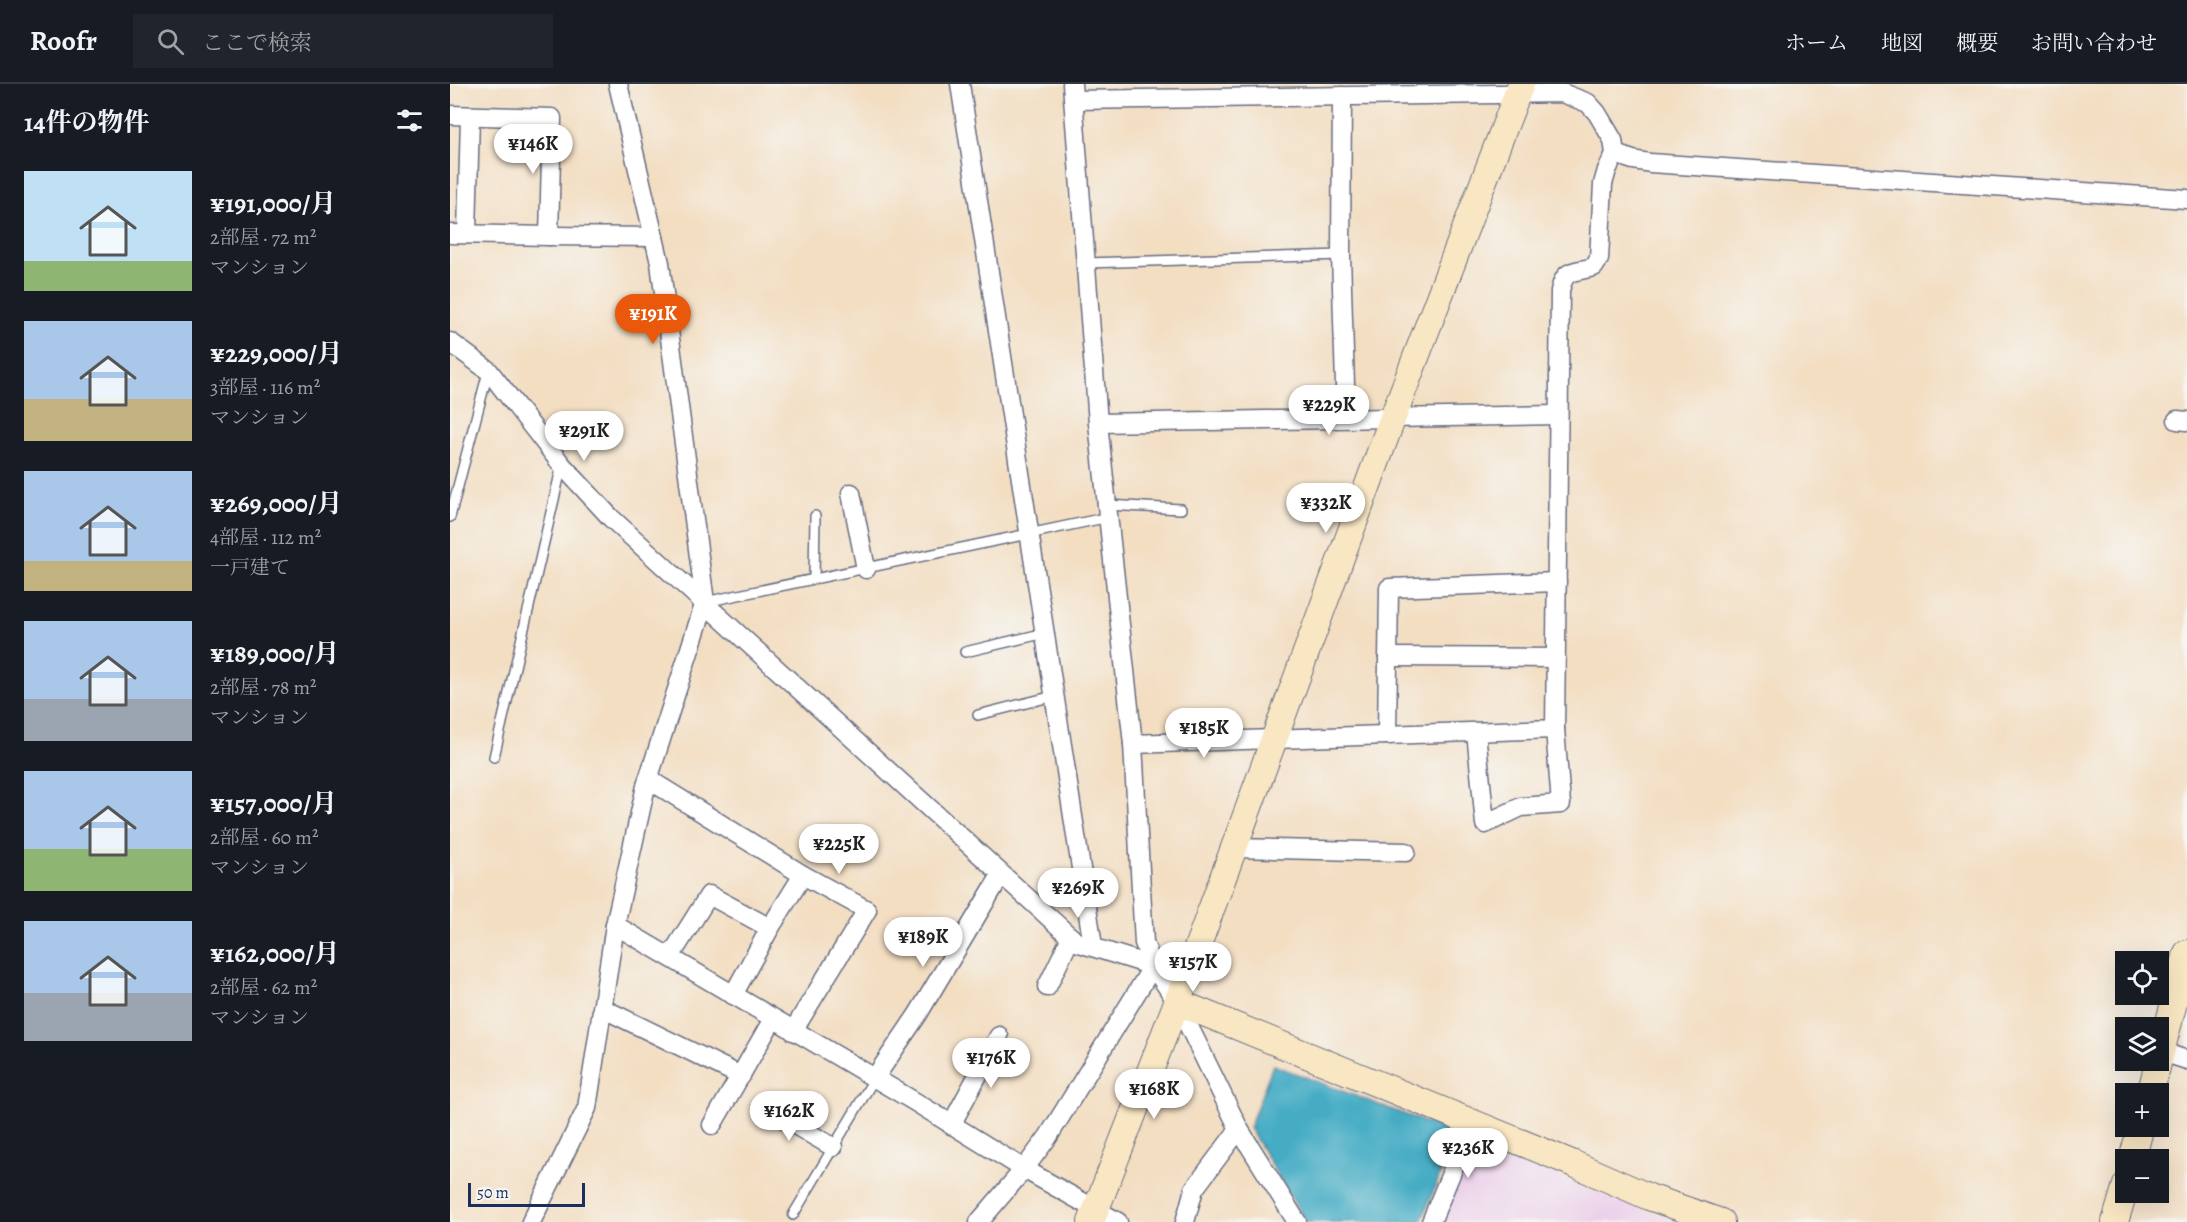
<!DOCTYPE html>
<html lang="ja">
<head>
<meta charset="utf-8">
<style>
	body { margin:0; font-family:Alegreya,"Noto Serif JP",serif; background:#20242c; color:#f1f3f6; height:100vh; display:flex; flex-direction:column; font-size:22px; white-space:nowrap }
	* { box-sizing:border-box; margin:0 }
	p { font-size:20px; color:#9ea1a6 }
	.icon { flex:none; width:33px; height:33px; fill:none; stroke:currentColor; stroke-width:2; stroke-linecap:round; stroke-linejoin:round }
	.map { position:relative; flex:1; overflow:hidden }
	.panel { display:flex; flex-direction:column; background:#171b24; width:450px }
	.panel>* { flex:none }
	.buttons { position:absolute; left:1665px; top:867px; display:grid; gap:12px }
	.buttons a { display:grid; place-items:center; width:54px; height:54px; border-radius:0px; background:#171b24; box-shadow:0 6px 24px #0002; font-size:30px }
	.scale { position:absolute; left:18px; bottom:15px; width:117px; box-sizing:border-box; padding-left:6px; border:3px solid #1b2f5e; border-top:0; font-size:16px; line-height:21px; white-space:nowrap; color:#1b2f5e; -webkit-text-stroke:4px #f6f6f2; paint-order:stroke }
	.price { position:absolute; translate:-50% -51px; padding:0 14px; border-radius:21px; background:#fff; color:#222; font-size:20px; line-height:39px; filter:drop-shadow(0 2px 3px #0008) }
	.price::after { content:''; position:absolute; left:50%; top:36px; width:18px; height:14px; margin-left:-9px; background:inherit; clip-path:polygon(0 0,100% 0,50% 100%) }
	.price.active { background:#ea580c; color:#fff }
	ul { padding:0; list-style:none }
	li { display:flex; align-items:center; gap:18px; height:150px; padding:0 24px }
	li span { display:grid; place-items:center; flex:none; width:168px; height:120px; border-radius:0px; color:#555 }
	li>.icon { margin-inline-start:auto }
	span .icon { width:72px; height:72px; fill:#fffc; stroke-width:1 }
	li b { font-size:26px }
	h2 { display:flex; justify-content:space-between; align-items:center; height:72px; padding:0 24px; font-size:26px }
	header { display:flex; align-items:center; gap:36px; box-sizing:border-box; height:84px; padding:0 30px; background:#171b24; border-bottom:2px solid #363941 }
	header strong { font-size:28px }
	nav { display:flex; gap:33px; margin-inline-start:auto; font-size:21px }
	.search { width:420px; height:54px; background:#20242c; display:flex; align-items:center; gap:15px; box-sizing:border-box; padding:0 21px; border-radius:0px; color:#9ea1a6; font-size:22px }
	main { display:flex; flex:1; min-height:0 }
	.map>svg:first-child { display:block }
	.built { fill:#ecd1ea }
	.water { fill:#45acc4; stroke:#306e91; stroke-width:1.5 }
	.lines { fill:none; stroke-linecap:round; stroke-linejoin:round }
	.lane-casing { stroke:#676c81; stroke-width:12 }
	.street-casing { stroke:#676c81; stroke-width:21 }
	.secondary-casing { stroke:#676c81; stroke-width:28 }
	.lane { stroke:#fff; stroke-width:9 }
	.street { stroke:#fff; stroke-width:18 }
	.secondary { stroke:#f9e7c3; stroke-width:26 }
</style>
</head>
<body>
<header>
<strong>Roofr</strong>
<div class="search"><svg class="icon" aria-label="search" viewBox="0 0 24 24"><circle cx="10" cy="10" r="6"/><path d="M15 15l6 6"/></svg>ここで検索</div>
<nav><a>ホーム</a><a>地図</a><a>概要</a><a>お問い合わせ</a></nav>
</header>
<main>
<section class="panel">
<h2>14件の物件<svg class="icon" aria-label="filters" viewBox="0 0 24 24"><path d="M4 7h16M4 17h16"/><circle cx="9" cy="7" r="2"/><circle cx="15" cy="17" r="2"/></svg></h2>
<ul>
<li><span style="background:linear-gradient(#bfe0f5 75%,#8fb573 0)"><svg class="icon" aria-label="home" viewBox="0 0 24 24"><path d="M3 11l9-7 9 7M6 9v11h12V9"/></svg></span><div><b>¥191,000/月</b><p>2部屋 · 72 m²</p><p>マンション</p></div></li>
<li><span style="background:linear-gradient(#a9c7e8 65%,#c2b280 0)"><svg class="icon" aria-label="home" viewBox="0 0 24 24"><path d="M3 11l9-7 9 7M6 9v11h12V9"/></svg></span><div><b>¥229,000/月</b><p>3部屋 · 116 m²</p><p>マンション</p></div></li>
<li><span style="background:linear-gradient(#a9c7e8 75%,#c2b280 0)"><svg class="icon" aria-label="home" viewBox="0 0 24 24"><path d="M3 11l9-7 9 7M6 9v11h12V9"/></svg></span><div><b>¥269,000/月</b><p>4部屋 · 112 m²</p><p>一戸建て</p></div></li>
<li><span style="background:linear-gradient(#a9c7e8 65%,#9aa5b1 0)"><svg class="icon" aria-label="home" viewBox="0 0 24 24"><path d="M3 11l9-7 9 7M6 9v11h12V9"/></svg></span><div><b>¥189,000/月</b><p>2部屋 · 78 m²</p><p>マンション</p></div></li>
<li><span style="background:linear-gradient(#a9c7e8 65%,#8fb573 0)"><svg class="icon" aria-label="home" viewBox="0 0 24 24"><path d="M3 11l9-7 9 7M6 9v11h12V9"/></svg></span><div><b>¥157,000/月</b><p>2部屋 · 60 m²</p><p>マンション</p></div></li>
<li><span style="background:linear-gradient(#a9c7e8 60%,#9aa5b1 0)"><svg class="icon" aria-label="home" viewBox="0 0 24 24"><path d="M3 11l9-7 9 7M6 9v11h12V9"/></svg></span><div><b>¥162,000/月</b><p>2部屋 · 62 m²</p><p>マンション</p></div></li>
</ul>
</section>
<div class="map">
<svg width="1737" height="1138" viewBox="0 0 1737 1138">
	<rect width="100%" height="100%" fill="#f6f6f2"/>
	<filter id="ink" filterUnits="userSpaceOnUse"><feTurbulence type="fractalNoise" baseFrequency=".0167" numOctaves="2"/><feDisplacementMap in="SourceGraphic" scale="12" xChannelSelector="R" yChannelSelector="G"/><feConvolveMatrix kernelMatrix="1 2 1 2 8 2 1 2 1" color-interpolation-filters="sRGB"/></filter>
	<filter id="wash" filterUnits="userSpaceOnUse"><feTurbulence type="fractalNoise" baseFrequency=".008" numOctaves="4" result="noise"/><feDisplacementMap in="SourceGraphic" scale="24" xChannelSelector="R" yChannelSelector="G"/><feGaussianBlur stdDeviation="1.35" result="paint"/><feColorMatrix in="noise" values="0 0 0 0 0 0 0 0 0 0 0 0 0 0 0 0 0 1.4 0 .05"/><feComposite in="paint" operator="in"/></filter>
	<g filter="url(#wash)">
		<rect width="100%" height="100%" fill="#f3dec2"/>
		<path class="built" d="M1029 1059 1131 1101 1230 1138H992L1021 1064Z"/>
		<path class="water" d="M823 981 1007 1050 971 1138H856L799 1044Z"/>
	</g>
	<g filter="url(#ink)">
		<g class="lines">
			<g class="lane-casing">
				<g id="lane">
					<path d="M636 179 891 171"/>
					<path d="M657 421 731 425"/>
					<path d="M0 433 38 288"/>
					<path d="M364 495 365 432"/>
					<path d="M255 518 659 433"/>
					<path d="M515 568 595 549"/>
					<path d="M528 631 604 612"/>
					<path d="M44 673 112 381"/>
					<path d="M343 1131 424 995"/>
				</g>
			</g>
			<g class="street-casing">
				<g id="street">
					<path d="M510 0 643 862"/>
					<path d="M622 0 648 339 683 660 694 859 703 882 727 918 789 1045 744 1105 735 1138"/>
					<path d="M892 12 891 171 896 334"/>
					<path d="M624 16 1112 9 1138 19 1147 29 1163 56 1165 70 1157 86 1153 100 1149 175 1144 183C1124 189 1115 183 1110 207L1105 645 683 660"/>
					<path d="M0 31 102 34 99 152 0 150"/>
					<path d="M1165 70 1183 76 1200 79 1737 115"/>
					<path d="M17 150 20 32"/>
					<path d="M99 152 204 153"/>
					<path d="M0 258 39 287 112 381 161 434 626 858 703 882"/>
					<path d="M1727 336 1737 337"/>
					<path d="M648 339 1108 331"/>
					<path d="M401 409 416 485"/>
					<path d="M938 573 1106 574"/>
					<path d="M1026 648 1035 740 1071 723 1111 720 1105 645"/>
					<path d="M937 651 939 504 1107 498"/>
					<path d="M198 695 353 791 417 826 343 947"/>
					<path d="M783 764 956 768"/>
					<path d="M165 841 462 1016 574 1085 668 1138"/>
					<path d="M220 873 259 811 320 844"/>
					<path d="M597 903 621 853"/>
					<path d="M283 911 320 844 353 791"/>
					<path d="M152 924 291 992"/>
					<path d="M1712 968 1737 976"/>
					<path d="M424 995 468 930 551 791"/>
					<path d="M312 1022 383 1063"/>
					<path d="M262 1041 323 935"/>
					<path d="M501 1041 549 952"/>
					<path d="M789 1045 847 1138"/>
					<path d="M81 1138 137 1024 165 841 196 702 255 518 210 179 168 0"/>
					<path d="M529 1138 574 1085 598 1053 703 882"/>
					<path d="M981 1138 1022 1039"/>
				</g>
			</g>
			<g class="secondary-casing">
				<g id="secondary">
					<path d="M727 918 1124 1080 1199 1113 1271 1138"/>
					<path d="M1700 1010 1737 869"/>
					<path d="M1682 1076 1691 1042"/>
					<path d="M641 1138 727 918 943 333 1071 0"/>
					<path d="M1665 1138 1676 1101"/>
				</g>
			</g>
			<use href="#lane" class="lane"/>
			<use href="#street" class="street"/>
			<use href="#secondary" class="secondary"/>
		</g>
	</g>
</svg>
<div class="buttons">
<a><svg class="icon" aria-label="locate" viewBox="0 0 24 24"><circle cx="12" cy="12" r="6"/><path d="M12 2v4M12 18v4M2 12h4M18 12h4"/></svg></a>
<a><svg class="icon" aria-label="layers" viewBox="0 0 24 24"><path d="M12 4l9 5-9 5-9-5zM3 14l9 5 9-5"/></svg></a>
<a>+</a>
<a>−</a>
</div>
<div class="scale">50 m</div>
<b class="price" style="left:83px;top:91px">¥146K</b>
<b class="price active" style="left:203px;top:261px">¥191K</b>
<b class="price" style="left:879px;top:352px">¥229K</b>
<b class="price" style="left:134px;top:378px">¥291K</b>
<b class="price" style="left:876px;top:450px">¥332K</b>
<b class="price" style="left:754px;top:675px">¥185K</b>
<b class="price" style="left:389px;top:791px">¥225K</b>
<b class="price" style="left:628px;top:835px">¥269K</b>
<b class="price" style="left:473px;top:884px">¥189K</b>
<b class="price" style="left:743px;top:909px">¥157K</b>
<b class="price" style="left:541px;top:1005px">¥176K</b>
<b class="price" style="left:704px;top:1036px">¥168K</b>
<b class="price" style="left:339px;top:1058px">¥162K</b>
<b class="price" style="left:1018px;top:1095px">¥236K</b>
</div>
</main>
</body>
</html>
